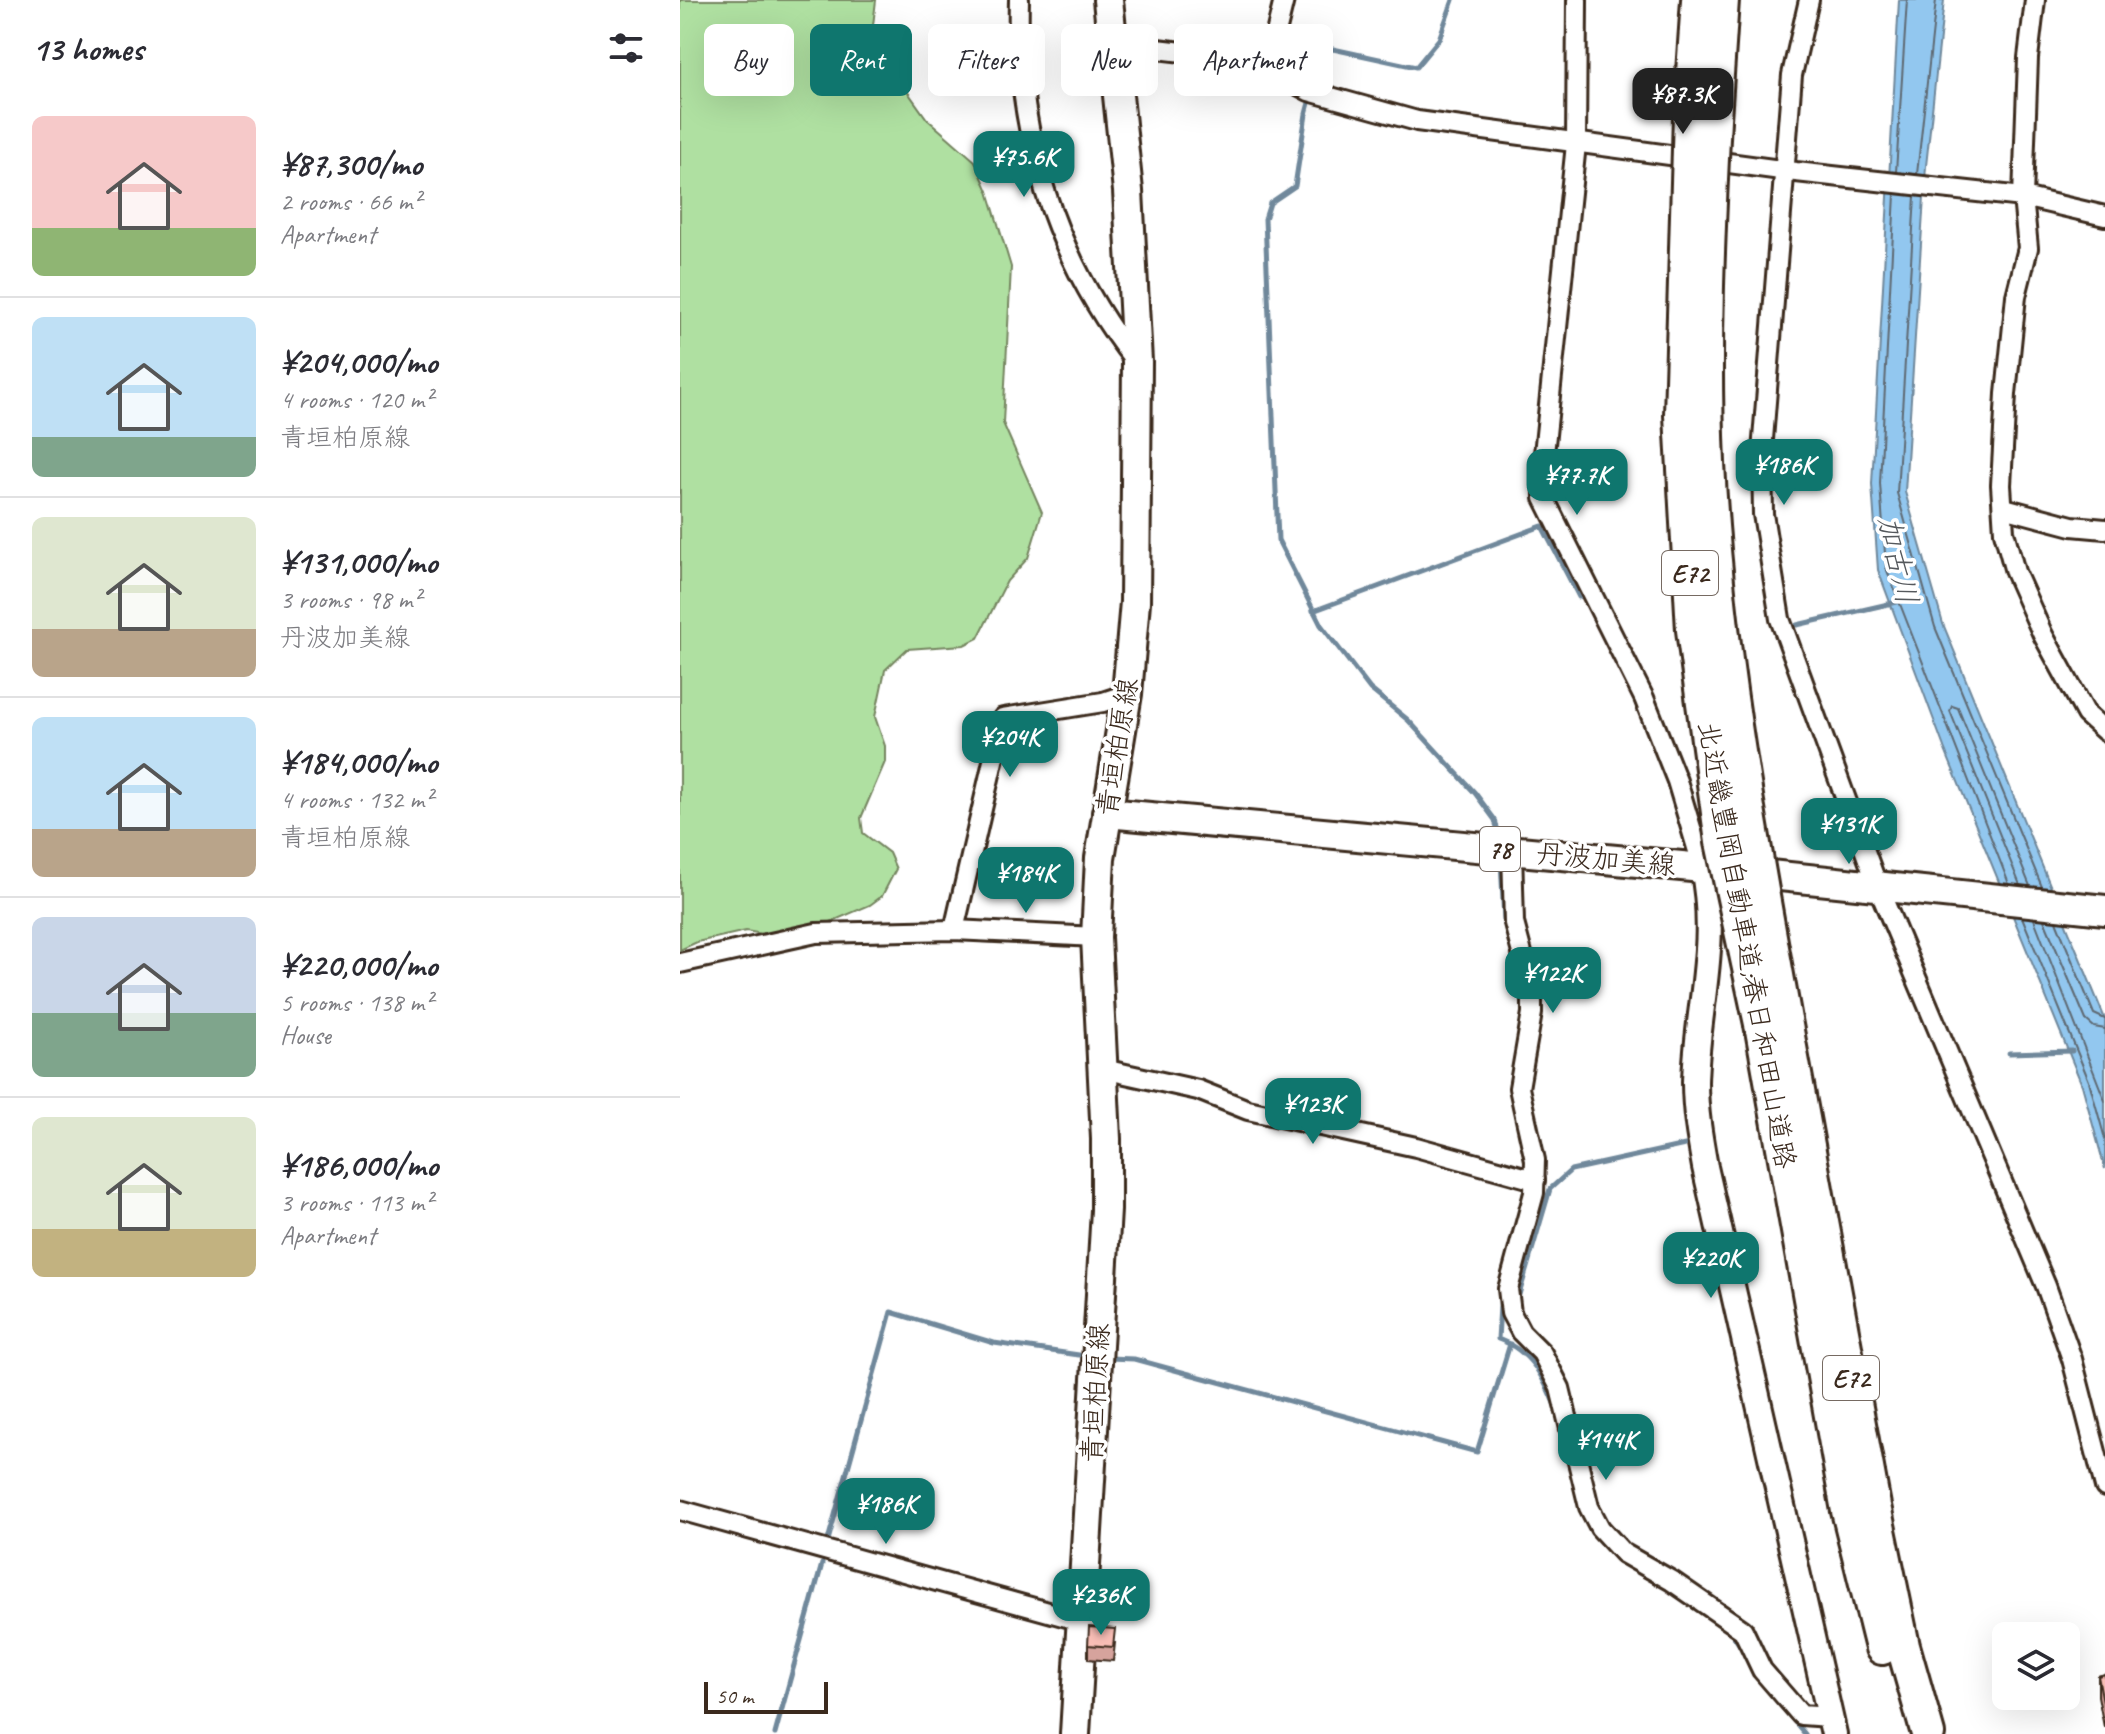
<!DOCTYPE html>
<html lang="en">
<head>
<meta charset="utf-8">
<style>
	body { margin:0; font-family:Caveat,"Klee One",sans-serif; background:#f2f2f3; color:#2b2b33; height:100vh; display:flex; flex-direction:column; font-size:30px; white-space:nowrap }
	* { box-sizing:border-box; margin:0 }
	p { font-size:26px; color:#7c7c81 }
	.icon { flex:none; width:44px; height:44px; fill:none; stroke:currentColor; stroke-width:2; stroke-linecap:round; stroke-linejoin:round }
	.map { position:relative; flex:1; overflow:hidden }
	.drawer { display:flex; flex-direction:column; background:#fff; width:680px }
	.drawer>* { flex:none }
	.banner { position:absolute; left:24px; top:24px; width:760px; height:72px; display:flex; gap:16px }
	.fabs { position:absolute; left:1312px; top:1622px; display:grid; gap:16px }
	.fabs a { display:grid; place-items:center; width:88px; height:88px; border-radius:12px; background:#fff; box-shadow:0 8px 32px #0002; font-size:40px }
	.scale { position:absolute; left:24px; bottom:20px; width:124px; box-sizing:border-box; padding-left:8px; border:4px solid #3b2a1e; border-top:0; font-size:22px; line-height:28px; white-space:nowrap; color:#3b2a1e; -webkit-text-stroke:6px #fff; paint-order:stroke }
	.price { position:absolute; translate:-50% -68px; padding:0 18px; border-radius:16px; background:#0f766e; color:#fff; font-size:26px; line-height:52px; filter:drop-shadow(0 2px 4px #0008) }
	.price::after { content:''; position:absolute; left:50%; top:48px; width:24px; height:18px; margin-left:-12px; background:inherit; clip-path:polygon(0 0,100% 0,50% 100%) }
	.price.selected { background:#222; color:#fff }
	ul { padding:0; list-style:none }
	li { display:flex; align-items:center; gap:24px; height:200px; padding:0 32px }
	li+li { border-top:2px solid #e1e1e2 }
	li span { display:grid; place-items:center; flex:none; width:224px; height:160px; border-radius:12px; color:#555 }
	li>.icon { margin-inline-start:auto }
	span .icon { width:96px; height:96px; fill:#fffc; stroke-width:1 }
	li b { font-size:34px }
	h2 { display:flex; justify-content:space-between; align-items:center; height:96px; padding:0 32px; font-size:34px }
	.pill { padding:0 28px; border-radius:12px; background:#fff; box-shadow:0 8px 32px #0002; font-size:28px; line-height:72px }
	.pill.selected { background:#0f766e; color:#fff }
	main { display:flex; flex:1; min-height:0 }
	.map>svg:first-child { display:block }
	.green { fill:#afe0a1; stroke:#758560; stroke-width:2 }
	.water { fill:#92c7ef; stroke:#6f889b; stroke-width:2 }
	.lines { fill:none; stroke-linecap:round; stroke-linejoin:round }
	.shore { stroke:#5e6972; stroke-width:2 }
	.stream { stroke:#6f889b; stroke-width:5 }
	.street-casing { stroke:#3b2a1e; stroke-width:24 }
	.secondary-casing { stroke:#3b2a1e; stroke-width:30 }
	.primary-casing { stroke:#3b2a1e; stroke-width:34 }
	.highway-casing { stroke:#3b2a1e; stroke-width:38 }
	.street { stroke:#fff; stroke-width:18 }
	.secondary { stroke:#fff; stroke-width:24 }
	.primary { stroke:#fff; stroke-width:28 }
	.highway { stroke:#fff; stroke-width:32 }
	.highway-bridge-casing { stroke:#3b2a1e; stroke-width:38; stroke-linecap:butt }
	.highway-bridge { stroke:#fff; stroke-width:32 }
	.wall { fill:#d6a39d; stroke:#3b2a1e; stroke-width:2 }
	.building { fill:#f9beb6; stroke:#3b2a1e; stroke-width:2 }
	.labels { text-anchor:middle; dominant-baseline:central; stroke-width:7; stroke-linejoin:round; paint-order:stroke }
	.shield { fill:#fff; stroke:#766a62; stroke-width:2 }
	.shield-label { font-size:26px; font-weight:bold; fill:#3b2a1e }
	.street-label { font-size:28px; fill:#3b2a1e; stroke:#fff }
	.water-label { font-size:30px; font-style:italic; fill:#55595d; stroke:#fff }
</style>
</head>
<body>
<main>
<section class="drawer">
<h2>13 homes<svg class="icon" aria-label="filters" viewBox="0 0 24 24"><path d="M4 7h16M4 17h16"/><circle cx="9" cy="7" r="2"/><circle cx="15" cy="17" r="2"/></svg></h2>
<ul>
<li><span style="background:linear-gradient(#f6c9c9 70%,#8fb573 0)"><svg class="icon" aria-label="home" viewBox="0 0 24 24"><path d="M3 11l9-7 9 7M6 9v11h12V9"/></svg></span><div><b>¥87,300/mo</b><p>2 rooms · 66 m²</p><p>Apartment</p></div></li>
<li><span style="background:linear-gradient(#bfe0f5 75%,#7fa58c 0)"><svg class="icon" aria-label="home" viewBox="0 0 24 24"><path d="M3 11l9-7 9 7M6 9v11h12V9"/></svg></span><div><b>¥204,000/mo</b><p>4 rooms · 120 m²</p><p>青垣柏原線</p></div></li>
<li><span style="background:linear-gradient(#dfe7d0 70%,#b9a48a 0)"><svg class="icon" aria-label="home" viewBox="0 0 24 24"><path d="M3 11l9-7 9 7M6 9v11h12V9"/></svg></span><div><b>¥131,000/mo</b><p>3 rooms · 98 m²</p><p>丹波加美線</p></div></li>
<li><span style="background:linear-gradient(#bfe0f5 70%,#b9a48a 0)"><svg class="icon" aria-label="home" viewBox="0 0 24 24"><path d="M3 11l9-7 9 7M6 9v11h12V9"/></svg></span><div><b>¥184,000/mo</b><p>4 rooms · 132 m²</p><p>青垣柏原線</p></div></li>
<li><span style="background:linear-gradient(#c9d6e8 60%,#7fa58c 0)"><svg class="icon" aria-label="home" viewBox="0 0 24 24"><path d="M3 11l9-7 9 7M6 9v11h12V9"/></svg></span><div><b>¥220,000/mo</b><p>5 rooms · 138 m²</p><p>House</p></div></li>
<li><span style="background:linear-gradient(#dfe7d0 70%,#c2b280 0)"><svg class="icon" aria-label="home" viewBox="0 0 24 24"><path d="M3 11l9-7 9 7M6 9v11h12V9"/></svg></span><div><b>¥186,000/mo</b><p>3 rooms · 113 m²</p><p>Apartment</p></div></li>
</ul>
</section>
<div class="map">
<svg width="1425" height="1734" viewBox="0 0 1425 1734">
	<rect width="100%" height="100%" fill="#fff"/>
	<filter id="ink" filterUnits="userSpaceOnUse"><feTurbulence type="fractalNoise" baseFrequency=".0125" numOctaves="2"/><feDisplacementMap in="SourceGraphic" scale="16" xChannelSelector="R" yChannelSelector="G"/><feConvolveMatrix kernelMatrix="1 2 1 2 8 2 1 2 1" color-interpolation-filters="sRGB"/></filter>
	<g filter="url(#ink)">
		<path class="green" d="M0 0H196L192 34 198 50 247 119 295 161 308 191 331 267 323 423 362 512 348 558 327 581 298 638 284 645 227 649 205 670 195 717 205 746V762L181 818 183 833 209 853 216 869 202 896 190 905 111 939 66 931 17 942 0 950Z"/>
		<path class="water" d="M1219 0H1264L1246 166 1225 492 1263 624 1425 1019V1169L1402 1085 1265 750 1198 570 1192 484Z"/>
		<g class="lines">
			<g class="shore">
				<path d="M1216 172 1227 0"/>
				<path d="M1237 174 1256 0"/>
				<path d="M1215 194 1200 483 1206 568 1329 884"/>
				<path d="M1235 196 1217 493 1255 627 1362 887"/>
				<path d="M1340 885 1270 711 1272 706 1278 708 1350 886"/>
				<path d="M1342 917 1409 1081 1425 1139"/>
				<path d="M1354 919 1425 1101"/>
				<path d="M1364 920 1406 1020 1414 1027 1425 1029"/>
				<path d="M1376 921 1414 1014 1425 1019"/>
			</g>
			<g class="stream">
				<path d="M773 0 759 39 736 67 653 49 642 54 626 114 615 186 590 203 585 219 598 540 641 625 690 689 728 720 795 793 815 820 820 839"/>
				<path d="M633 611 862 526 899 597"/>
				<path d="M1117 625 1217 602"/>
				<path d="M821 860 824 921 831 945"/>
				<path d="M1329 1053 1392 1051"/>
				<path d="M843 1203 845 1188"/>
				<path d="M821 1290 818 1339C852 1351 865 1380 877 1411"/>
				<path d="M838 1298 870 1189 891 1170 1005 1145"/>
				<path d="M428 1358 454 1359 797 1452 830 1344"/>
				<path d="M147 1544 211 1312 314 1343 399 1355"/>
				<path d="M995 1593 1042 1626"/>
				<path d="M1051 1632 1063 1650"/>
				<path d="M1092 1695 1125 1734"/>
				<path d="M95 1734 142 1564"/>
			</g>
			<g class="street-casing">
				<g id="street">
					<path d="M339 0C335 132 374 258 456 362"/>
					<path d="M897 0 896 144 864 454V498L964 698 997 781 1023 868"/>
					<path d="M1129 0 1112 75 1082 452 1083 514 1100 619 1198 887 1366 1286 1392 1359 1425 1487"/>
					<path d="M1355 0 1348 58 1343 197 1348 248 1336 296 1326 394 1321 485 1324 532 1335 572 1363 635 1406 714 1425 731"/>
					<path d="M434 44 589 62 601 76 629 91 737 121 1116 172 1343 197 1425 216"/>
					<path d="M589 62 604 0"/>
					<path d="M1324 508 1392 526 1425 529"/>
					<path d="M832 850 834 923 852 991V1013L839 1088 855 1160 854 1193 828 1289 831 1313 841 1332 862 1353 880 1388 909 1507 920 1528 943 1553 992 1581 1063 1630 1082 1670 1121 1715 1150 1717"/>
					<path d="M274 930 323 718 423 702 447 694"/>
					<path d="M0 963 136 933 274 930 416 937"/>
					<path d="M423 1069 518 1090 568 1110 736 1147 855 1180"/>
					<path d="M0 1510 401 1621"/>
				</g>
			</g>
			<g class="secondary-casing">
				<path id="secondary" d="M1023 868C1039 944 1017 1007 1015 1082 1015 1111 1020 1139 1025 1167L1154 1734"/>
			</g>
			<g class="primary-casing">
				<g id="primary">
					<path d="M427 813 1023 868 1425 910"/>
					<path d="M395 1734 426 1210V1139L416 937 420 858 447 694 455 602 457 362 448 191 428 0"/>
				</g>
			</g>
			<g class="highway-casing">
				<g id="highway">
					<path d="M1010 116 1018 0"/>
					<path d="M1034 119 1042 0"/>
					<path d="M1105 1020 1194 1506 1223 1646 1248 1734"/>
					<path d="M1081 1024 1168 1511 1202 1648"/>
				</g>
			</g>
			<use href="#street" class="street"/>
			<use href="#secondary" class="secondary"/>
			<use href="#primary" class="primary"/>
			<use href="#highway" class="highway"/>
			<g class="highway-bridge-casing">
				<g id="highway-bridge">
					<path d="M1010 116 1001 415 1013 630 1042 842 1081 1024"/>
					<path d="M1034 119C1028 233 1023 349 1028 463 1037 650 1072 836 1105 1020"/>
				</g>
			</g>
			<use href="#highway-bridge" class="highway-bridge"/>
		</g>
		<g class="wall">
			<path d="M435 1643 433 1661 408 1659V1645Z"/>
			<path d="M1425 1674V1727H1424L1418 1696V1676Z"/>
		</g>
		<g class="building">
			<path d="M409 1627 435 1629 433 1647 408 1645Z"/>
			<path d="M1425 1674V1706L1424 1707 1418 1676Z"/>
		</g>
	</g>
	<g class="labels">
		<g class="shield">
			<rect x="982" y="551" width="56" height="44" rx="6"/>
			<rect x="800" y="827" width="40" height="44" rx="6"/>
			<rect x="1143" y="1356" width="56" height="44" rx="6"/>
		</g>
		<g class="shield-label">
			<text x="1010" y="573">E72</text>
			<text x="820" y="849">78</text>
			<text x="1171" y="1378">E72</text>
		</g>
		<g class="street-label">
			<text transform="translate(437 747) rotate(-81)">青垣柏原線</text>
			<text transform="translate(926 859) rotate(5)">丹波加美線</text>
			<text transform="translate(1067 945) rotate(80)">北近畿豊岡自動車道;春日和田山道路</text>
			<text transform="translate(415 1393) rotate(-87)">青垣柏原線</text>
		</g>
		<g class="water-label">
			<text transform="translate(1218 560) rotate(77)">加古川</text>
		</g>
	</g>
</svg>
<div class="fabs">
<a><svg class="icon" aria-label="layers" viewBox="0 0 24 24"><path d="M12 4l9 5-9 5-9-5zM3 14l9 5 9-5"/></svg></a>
</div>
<div class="scale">50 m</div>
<b class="price selected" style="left:1003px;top:136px">¥87.3K</b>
<b class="price" style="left:344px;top:199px">¥75.6K</b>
<b class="price" style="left:1104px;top:507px">¥186K</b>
<b class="price" style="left:897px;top:517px">¥77.7K</b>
<b class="price" style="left:330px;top:779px">¥204K</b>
<b class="price" style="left:1169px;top:866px">¥131K</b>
<b class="price" style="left:346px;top:915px">¥184K</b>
<b class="price" style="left:873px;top:1015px">¥122K</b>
<b class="price" style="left:633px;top:1146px">¥123K</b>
<b class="price" style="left:1031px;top:1300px">¥220K</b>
<b class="price" style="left:926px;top:1482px">¥144K</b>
<b class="price" style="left:206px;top:1546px">¥186K</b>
<b class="price" style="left:421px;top:1637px">¥236K</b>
<div class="banner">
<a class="pill">Buy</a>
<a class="pill selected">Rent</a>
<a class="pill">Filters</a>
<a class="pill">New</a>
<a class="pill">Apartment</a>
</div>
</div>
</main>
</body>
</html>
